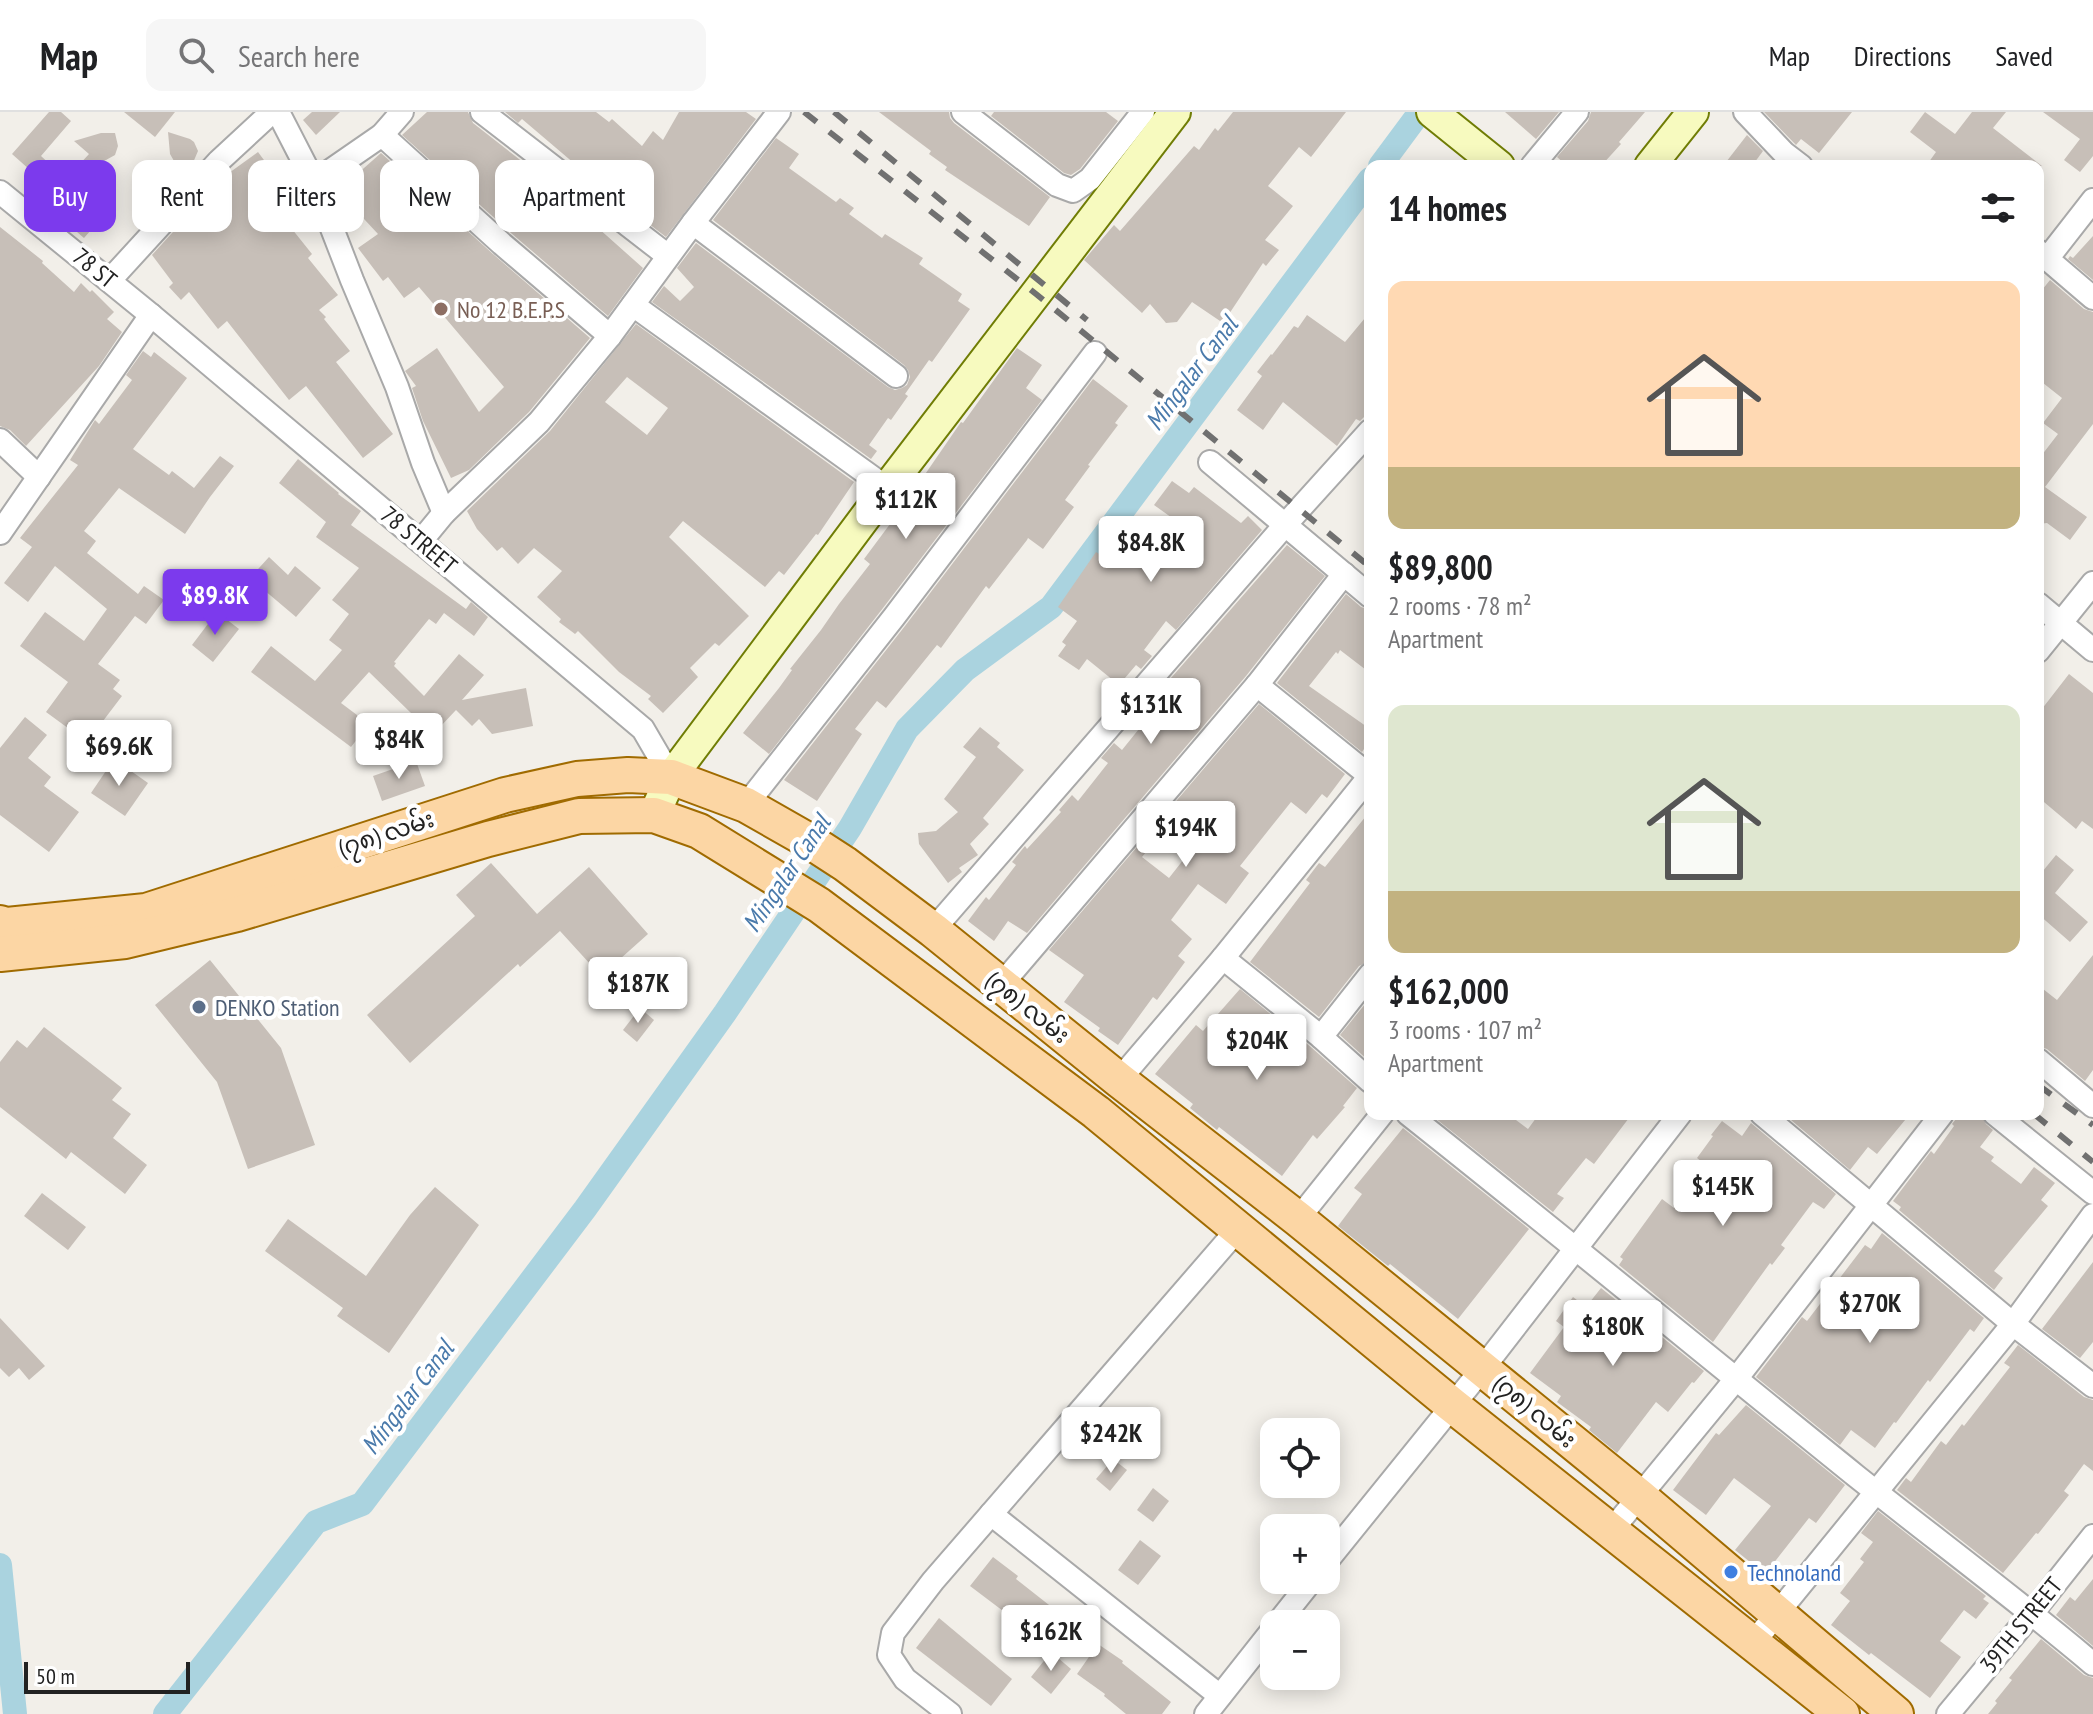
<!DOCTYPE html>
<html lang="en">
<head>
<meta charset="utf-8">
<style>
	body { margin:0; font-family:"PT Sans Narrow","Noto Sans Myanmar",sans-serif; background:#f6f6f6; color:#202124; height:100vh; display:flex; flex-direction:column; font-size:30px; white-space:nowrap }
	* { box-sizing:border-box; margin:0 }
	p { font-size:26px; color:#757577 }
	.icon { flex:none; width:44px; height:44px; fill:none; stroke:currentColor; stroke-width:2; stroke-linecap:round; stroke-linejoin:round }
	.map { position:relative; flex:1; overflow:hidden }
	.sheet { position:absolute; left:1364px; top:48px; width:680px; height:960px; display:flex; flex-direction:column; background:#fff; border-radius:16px; box-shadow:0 4px 20px #0003 }
	.sheet>* { flex:none }
	.hud { position:absolute; left:24px; top:48px; width:760px; height:72px; display:flex; gap:16px }
	.buttons { position:absolute; left:1260px; top:1306px; display:grid; gap:16px }
	.buttons a { display:grid; place-items:center; width:80px; height:80px; border-radius:16px; background:#fff; box-shadow:0 4px 20px #0003; font-size:40px }
	.scale { position:absolute; left:24px; bottom:20px; width:166px; box-sizing:border-box; padding-left:8px; border:4px solid #222; border-top:0; font-size:22px; line-height:28px; white-space:nowrap; color:#222; -webkit-text-stroke:6px #fff; paint-order:stroke }
	.price { position:absolute; translate:-50% -68px; padding:0 18px; border-radius:8px; background:#fff; color:#222; font-size:26px; line-height:52px; filter:drop-shadow(0 2px 4px #0008) }
	.price::after { content:''; position:absolute; left:50%; top:48px; width:24px; height:18px; margin-left:-12px; background:inherit; clip-path:polygon(0 0,100% 0,50% 100%) }
	.price.active { background:#7c3aed; color:#fff }
	ul { padding:0; list-style:none }
	li { display:grid; align-content:center; gap:16px; height:424px; padding:0 24px }
	li span { display:grid; place-items:center; height:248px; border-radius:16px; color:#555 }
	li>.icon { margin-inline-start:auto }
	span .icon { width:144px; height:144px; fill:#fffc; stroke-width:1 }
	li b { font-size:34px }
	h2 { display:flex; justify-content:space-between; align-items:center; height:96px; padding:0 24px; font-size:34px }
	.pill { padding:0 28px; border-radius:16px; background:#fff; box-shadow:0 4px 20px #0003; font-size:28px; line-height:72px }
	.pill.active { background:#7c3aed; color:#fff }
	header { display:flex; align-items:center; gap:48px; box-sizing:border-box; height:112px; padding:0 40px; background:#fff; border-bottom:2px solid #e0e0e0 }
	header strong { font-size:38px }
	nav { display:flex; gap:44px; margin-inline-start:auto; font-size:28px }
	.search { width:560px; height:72px; background:#f6f6f6; display:flex; align-items:center; gap:20px; box-sizing:border-box; padding:0 28px; border-radius:16px; color:#757577; font-size:30px }
	.map>svg:first-child { display:block }
	.lines { fill:none; stroke-linecap:round; stroke-linejoin:round }
	.canal { stroke:#aad3df; stroke-width:24 }
	.building { fill:#c7bfb8; fill-rule:evenodd }
	.street-casing { stroke:#a9a9a9; stroke-width:26 }
	.secondary-casing { stroke:#707d05; stroke-width:34 }
	.primary-casing { stroke:#a06b00; stroke-width:38 }
	.street { stroke:#fff; stroke-width:22 }
	.secondary { stroke:#f7fabf; stroke-width:30 }
	.primary { stroke:#fcd6a4; stroke-width:34 }
	.rail { stroke:#707070; stroke-width:6; stroke-dasharray:16 16; stroke-linecap:butt }
	.education-dot { fill:#8d6e63; stroke:#fff; stroke-width:3 }
	.service-dot { fill:#5c6f8a; stroke:#fff; stroke-width:3 }
	.shop-dot { fill:#3f7fe0; stroke:#fff; stroke-width:3 }
	.labels { text-anchor:middle; dominant-baseline:central; stroke-width:8; stroke-linejoin:round; paint-order:stroke }
	.street-label { font-size:24px; fill:#222; stroke:#fff }
	.education-label { font-size:24px; fill:#785e54; stroke:#fff; text-anchor:start }
	.service-label { font-size:24px; fill:#4e5e75; stroke:#fff; text-anchor:start }
	.shop-label { font-size:24px; fill:#366cbe; stroke:#fff; text-anchor:start }
	.water-label { font-size:26px; font-style:italic; fill:#4a7aab; stroke:#fff }
</style>
</head>
<body>
<header>
<strong>Map</strong>
<div class="search"><svg class="icon" aria-label="search" viewBox="0 0 24 24"><circle cx="10" cy="10" r="6"/><path d="M15 15l6 6"/></svg>Search here</div>
<nav><a>Map</a><a>Directions</a><a>Saved</a></nav>
</header>
<div class="map">
<svg width="2093" height="1602" viewBox="0 0 2093 1602">
	<rect width="100%" height="100%" fill="#f2efe9"/>
	<g class="lines">
		<g class="canal">
			<path d="M1380 54 1420 0"/>
			<path d="M0 1453 15 1602"/>
			<path d="M165 1602 316 1410 362 1392 585 1097 725 901 850 716 907 617 965 558 1051 495 1370 67"/>
		</g>
	</g>
	<g class="building">
		<path d="M49 0H61L71 9 41 44 66 67 89 42 74 29 101 21H115L118 34 115 43 88 58 102 70 86 88 104 103 84 126 56 102 66 90 12 42Z"/>
		<path d="M124 0H175L155 25Z"/>
		<path d="M312 0H340L316 23 303 8Z"/>
		<path d="M427 0H468L473 11 533 58 643 156 608 204 511 121 402 23Z"/>
		<path d="M505 0H596L609 10 612 7 642 34 653 19 663 28 679 0H746L756 7 666 125 609 81 522 7 518 11Z"/>
		<path d="M879 0H949L950 6 954 11 1050 85 1029 114 945 58 947 55 929 42 931 39Z"/>
		<path d="M994 0H1106L1118 9 1080 57 1071 63 1064 61 991 4Z"/>
		<path d="M1233 0H1346L1311 45 1299 35 1268 74 1293 94 1265 128 1279 138 1266 154 1263 151 1223 211 1192 190 1177 210 1166 211 1150 192 1142 201 1084 148 1114 113 1120 119 1194 34 1199 38 1215 16 1218 19Z"/>
		<path d="M1505 0H1559L1536 27Z"/>
		<path d="M1591 0H1645L1619 30 1621 32 1601 54H1567L1557 45 1588 9Z"/>
		<path d="M1764 0H1852L1819 41 1801 27 1796 33Z"/>
		<path d="M1925 0 1955 22 1972 0H2006L1993 16 2042 54H1926L1936 40 1910 20Z"/>
		<path d="M2043 0H2093V44L2080 60 2064 48 2080 27Z"/>
		<path d="M168 20 190 27 194 30 198 39 192 53 180 54 178 56 170 42Z"/>
		<path d="M1747 23 1763 39 1752 54H1723Z"/>
		<path d="M776 26 799 42 789 56 836 90 840 86 854 96 849 102 882 126 885 122 923 146 919 152 962 182 958 189 970 197 932 250 929 248 905 282 908 284 891 308 888 306 869 333 877 339 871 347 652 190 664 174 680 189 694 175 677 156 696 131 888 275 895 278 902 276 907 273 910 265 908 258 904 253 713 108Z"/>
		<path d="M258 40 284 75 278 80 298 103 288 112 312 142 308 146 338 183 319 198 326 205 324 207 350 239 336 250 393 322 363 346 306 274 289 288 227 209 218 217 189 180 181 188 169 175 173 171 152 143 222 66Z"/>
		<path d="M381 41 493 142 590 226 529 300 469 358 451 366 423 309 412 276 416 274 405 259 437 236 479 300 504 275 419 175 404 186 388 165 383 169 358 136 378 122 338 79Z"/>
		<path d="M0 115 43 149 42 151 74 180 81 171 90 180 92 178 114 200 107 207 122 220 99 254 26 334 10 318 0 314Z"/>
		<path d="M2093 124V168L2068 147 2070 144 2073 146Z"/>
		<path d="M2050 168 2084 197 2093 200V312L2045 375 2087 405 2070 428 2047 411 2038 412V348L2058 322 2043 311 2062 286 2038 267V183Z"/>
		<path d="M1370 200V299L1360 309 1356 307 1337 334 1283 290 1263 318 1237 298 1262 264 1257 260 1271 242 1272 243 1294 214 1298 216 1307 203 1345 230Z"/>
		<path d="M636 212 854 370 818 423 816 422 784 463 779 459 765 475 683 409 669 425 749 504 719 534 715 531 690 556 698 565 663 601 648 587 651 584 619 560 578 519 575 522 559 510 561 507 537 485 562 459 534 436 518 452 502 435 497 439 477 417 467 399 550 319ZM627 265 668 296 647 323 605 290Z"/>
		<path d="M1017 236 1042 253 1026 276 1042 288 883 496 769 642 743 621 779 576 792 558 790 557 821 518 839 492 870 452 864 447 893 408 890 406 904 388 906 390 961 310 963 311Z"/>
		<path d="M143 239 151 245 154 240 187 266 133 337 169 363 172 359 194 376 220 344 234 354 210 385 185 422 119 376 84 419 96 429 87 441 138 482 144 474 164 488 146 512 135 504 98 552 120 568 113 577 122 584 87 630 46 600 68 570 20 534 45 500 84 529 107 497 55 454 28 490 4 471 32 435 20 426 78 353 70 348 95 308 99 312 132 268 126 263Z"/>
		<path d="M1093 267 1128 294 1115 311 1118 313 1088 353 1090 354 1065 388 1074 395 1043 437 1028 426 1027 428 989 477 986 474 941 536 937 533 886 596 877 589 855 617 862 622 817 689 784 668 905 514Z"/>
		<path d="M298 347 339 381 338 382 361 399 351 413 466 497 471 490 488 505 474 524 444 501 436 512 429 507 394 550 396 551 394 554 424 584 459 542 484 563 462 588 526 576 533 614 492 622 479 607 472 614 456 598 424 632 403 611 412 602 369 560 341 591 369 612 351 635 251 560 271 534 315 569 342 538 329 528 349 502 332 488 359 456 316 425 326 410 279 371Z"/>
		<path d="M1172 369 1189 381 1194 375 1241 411 1248 404 1262 418 1176 518 1166 509 1144 538 1152 544 1141 557 1136 553 1119 573 1087 547 1079 558 1058 544 1066 533 1062 530 1077 509 1058 495 1096 440 1107 447 1115 437 1123 442 1133 429 1149 440 1175 408 1154 393Z"/>
		<path d="M1287 433 1325 464 1246 564 1027 821 1008 809 994 829 968 809 986 785 989 788 1016 753 1012 750 1025 734 1027 737 1061 700 1059 698 1072 683 1078 689 1108 651 1101 646 1114 631 1122 638 1151 602 1147 598 1166 575 1164 574Z"/>
		<path d="M269 445 288 463 295 454 321 476 296 505 250 466Z"/>
		<path d="M1346 482 1361 495 1370 498V561L1340 538 1338 542 1336 540 1309 574 1370 617V628L1362 640 1277 571Z"/>
		<path d="M217 500 239 517 213 550 192 533Z"/>
		<path d="M2069 562 2093 581V717L2082 709 2076 717 2038 685V602Z"/>
		<path d="M1259 592 1345 662 1327 686 1322 682 1306 702 1291 690 1240 754 1249 761 1226 792 1198 772 1171 808 1192 827 1178 844 1185 850 1157 888 1153 885 1118 933 1098 919 1100 916 1064 890 1084 863 1049 838ZM1165 717 1191 738 1169 766 1142 745Z"/>
		<path d="M25 605 47 623 28 646 51 665 44 674 79 700 49 740 0 703V636Z"/>
		<path d="M980 615 1000 631 997 635 1024 658 983 706 989 712 970 732 978 743 959 756 962 760 948 771 919 732 918 721 936 719 958 700 944 687 976 645 963 635Z"/>
		<path d="M114 647 148 671 125 704 91 681Z"/>
		<path d="M416 649 425 674 382 689 373 664Z"/>
		<path d="M1370 699V849L1359 854 1319 905 1250 850 1310 771 1306 768 1319 751 1325 755Z"/>
		<path d="M2056 743 2074 758 2055 781 2088 810 2070 830 2038 802V765Z"/>
		<path d="M491 751 537 802 589 755 648 822 601 864 560 819 520 855 518 852 410 951 367 903 475 804 456 783Z"/>
		<path d="M2093 843V958L2085 969 2047 937 2038 934V873L2057 888Z"/>
		<path d="M210 848 281 936 315 1033 248 1057 217 970 155 893Z"/>
		<path d="M1240 877 1312 936 1357 976 1343 994 1345 995 1317 1027 1313 1023 1282 1064 1219 1015 1217 1018 1190 996 1193 992 1155 962 1196 913 1203 919Z"/>
		<path d="M1370 886V950L1340 923Z"/>
		<path d="M640 896 654 908 637 930 623 918Z"/>
		<path d="M44 915 122 976 112 988 131 1002 113 1026 147 1053 125 1082 71 1040 66 1047 0 995V950L17 928 27 936Z"/>
		<path d="M1430 1002H1508L1528 1017 1539 1002H1632L1594 1052 1586 1046 1557 1082 1564 1086 1553 1100Z"/>
		<path d="M1784 1002H1910L1877 1042 1868 1035 1850 1058Z"/>
		<path d="M1960 1002H1979L1982 1004 1986 1012 1993 1018 1980 1035 1994 1045 1991 1049 2021 1072 2034 1055 2055 1071 2041 1088 2048 1094 1994 1159 2003 1166 1994 1178 1899 1098 1901 1095 1893 1089 1931 1039 1934 1042 1954 1014 1952 1012Z"/>
		<path d="M1722 1009 1742 1024 1751 1011 1836 1082 1824 1097 1813 1090 1781 1133 1785 1136 1772 1153 1770 1151 1713 1230 1619 1153 1623 1147 1620 1145 1662 1087 1674 1096 1706 1053 1697 1046 1713 1024 1711 1023Z"/>
		<path d="M1403 1016 1529 1117 1458 1207 1390 1152 1388 1154 1338 1114 1362 1082 1354 1076Z"/>
		<path d="M435 1075 479 1113 389 1241 337 1204 343 1196 265 1139 288 1107 366 1164 410 1103Z"/>
		<path d="M42 1081 86 1115 68 1138 24 1104Z"/>
		<path d="M1882 1121 1984 1206 1974 1220 1970 1217 1930 1270 1928 1268 1896 1311 1894 1310 1875 1336 1851 1318 1840 1333 1756 1265 1802 1205 1807 1209 1865 1133 1871 1137Z"/>
		<path d="M2093 1150V1230L2080 1246 2042 1217Z"/>
		<path d="M1601 1176 1704 1259 1694 1271 1692 1270 1668 1300 1656 1290 1617 1341 1589 1318 1591 1315 1557 1290 1561 1284 1530 1261 1564 1215 1556 1209 1573 1185 1586 1195Z"/>
		<path d="M0 1206 45 1254 29 1268 19 1256 9 1265 0 1256Z"/>
		<path d="M2018 1233 2084 1285 2093 1288V1359L2084 1352 2064 1379 2069 1383 2038 1422 2036 1421 2003 1461 1897 1378 1906 1366 1911 1370 1941 1329 1946 1333 1962 1312 1964 1314 2010 1255 2004 1251Z"/>
		<path d="M1746 1293 1845 1373 1816 1411 1809 1406 1765 1462 1735 1438 1771 1394 1734 1366 1706 1403 1673 1378 1716 1321 1719 1323Z"/>
		<path d="M1113 1347 1127 1358 1110 1379 1096 1367Z"/>
		<path d="M1153 1376 1169 1389 1153 1410 1137 1398Z"/>
		<path d="M1878 1399 1986 1484 1983 1487 1989 1491 1976 1507 1964 1498 1940 1529 1961 1545 1930 1586 1871 1541 1869 1543 1831 1513 1850 1489 1840 1481 1864 1450 1860 1447 1873 1430 1861 1421Z"/>
		<path d="M1140 1428 1161 1444 1138 1473 1118 1458Z"/>
		<path d="M993 1445 1018 1464 1016 1467 1063 1504 1043 1529 970 1474Z"/>
		<path d="M2093 1467V1534L2056 1503 2070 1485 2075 1489Z"/>
		<path d="M939 1506 1012 1567 991 1594 916 1536Z"/>
		<path d="M2041 1527 2084 1563 2093 1566V1602H1988L1997 1591 1995 1589 2012 1568 2009 1566Z"/>
		<path d="M1098 1532 1123 1549 1122 1551 1171 1590 1162 1602H1126L1104 1584 1105 1582 1077 1562Z"/>
		<path d="M1051 1540 1071 1557 1051 1582 1031 1565Z"/>
	</g>
	<g class="lines">
		<g class="street-casing">
			<g id="street">
				<path d="M278 0 314 70 352 168 397 275 423 351 444 401"/>
				<path d="M482 0 668 144"/>
				<path d="M963 0 1057 73 1073 79 1090 67 1143 0"/>
				<path d="M1745 0 1784 41 1801 54"/>
				<path d="M382 23 502 132 610 224"/>
				<path d="M1532 54 1577 0"/>
				<path d="M314 70 382 23 402 0"/>
				<path d="M0 80 151 203 643 617 671 665"/>
				<path d="M693 111 896 264"/>
				<path d="M2038 139 2093 186"/>
				<path d="M2047 147 2093 88"/>
				<path d="M110 168 219 49 272 0"/>
				<path d="M633 193 887 376"/>
				<path d="M0 328 39 365"/>
				<path d="M1210 350 1370 484"/>
				<path d="M0 421 151 203"/>
				<path d="M421 429 444 401 539 310 610 224 693 111 779 0"/>
				<path d="M2038 492 2093 538"/>
				<path d="M2038 539 2093 471"/>
				<path d="M1257 573 1370 664"/>
				<path d="M746 693 894 505 1095 241"/>
				<path d="M933 818 1285 413 1370 319"/>
				<path d="M1223 846 1321 925 1370 969"/>
				<path d="M1001 873 1257 573 1344 462"/>
				<path d="M1321 925 1370 863"/>
				<path d="M2038 948 2093 994"/>
				<path d="M1119 968 1223 846 1370 664"/>
				<path d="M1408 1002C1558 1121 1706 1243 1856 1364 1935 1427 2016 1487 2093 1552"/>
				<path d="M1762 1002 2013 1212 2093 1274"/>
				<path d="M1995 1002 2093 1081"/>
				<path d="M1298 1107 1382 1002"/>
				<path d="M991 1402 1220 1584"/>
				<path d="M1611 1419 1736 1267 1942 1002"/>
				<path d="M1326 1450 1483 1256 1680 1002"/>
				<path d="M1277 1512 1312 1468"/>
				<path d="M1753 1531 2013 1212 2093 1103"/>
				<path d="M950 1602 905 1567 889 1543 893 1521 933 1469 1238 1117"/>
				<path d="M1206 1602 1274 1516"/>
				<path d="M1948 1602 2032 1501 2093 1424"/>
			</g>
		</g>
		<g class="secondary-casing">
			<g id="secondary">
				<path d="M1432 0 1499 54"/>
				<path d="M1650 54 1693 0"/>
				<path d="M654 703 671 665 887 376 1175 0"/>
			</g>
		</g>
		<g class="primary-casing">
			<g id="primary">
				<path d="M0 811 7 813 146 799 505 683 577 667 628 663 671 665 746 693 811 730 845 752 933 818 1119 968 1298 1107 1640 1385 1896 1602"/>
				<path d="M0 842 125 829 237 802 488 727 579 704 654 703 699 719 819 793 1096 1000 1452 1293 1842 1602"/>
			</g>
		</g>
		<use href="#street" class="street"/>
		<use href="#secondary" class="secondary"/>
		<use href="#primary" class="primary"/>
		<g class="rail">
			<path d="M804 0 1036 182 1370 455"/>
			<path d="M834 0 1087 208"/>
			<path d="M2038 973 2093 1013"/>
			<path d="M2034 1002 2093 1050"/>
		</g>
	</g>
	<circle class="education-dot" cx="441" cy="197" r="8"/>
	<circle class="service-dot" cx="199" cy="895" r="8"/>
	<circle class="shop-dot" cx="1731" cy="1460" r="8"/>
	<g class="labels">
		<g class="street-label">
			<text transform="translate(95 156) rotate(39)">78 ST</text>
			<text transform="translate(419 428) rotate(40)">78 STREET</text>
			<text transform="translate(386 721) rotate(-18)">(၇၈) လမ်း</text>
			<text transform="translate(1028 895) rotate(39)">(၇၈) လမ်း</text>
			<text transform="translate(1535 1299) rotate(40)">(၇၈) လမ်း</text>
			<text transform="translate(2021 1513) rotate(-51)">39TH STREET</text>
		</g>
		<g class="education-label">
			<text x="457" y="197">No 12 B.E.P.S</text>
		</g>
		<g class="service-label">
			<text x="215" y="895">DENKO Station</text>
		</g>
		<g class="shop-label">
			<text x="1747" y="1460">Technoland</text>
		</g>
		<g class="water-label">
			<text transform="translate(1191 261) rotate(-53)">Mingalar Canal</text>
			<text transform="translate(786 761) rotate(-56)">Mingalar Canal</text>
			<text transform="translate(407 1285) rotate(-53)">Mingalar Canal</text>
		</g>
	</g>
</svg>
<div class="buttons">
<a><svg class="icon" aria-label="locate" viewBox="0 0 24 24"><circle cx="12" cy="12" r="6"/><path d="M12 2v4M12 18v4M2 12h4M18 12h4"/></svg></a>
<a>+</a>
<a>−</a>
</div>
<div class="scale">50 m</div>
<b class="price" style="left:906px;top:429px">$112K</b>
<b class="price" style="left:1151px;top:472px">$84.8K</b>
<b class="price active" style="left:215px;top:525px">$89.8K</b>
<b class="price" style="left:1151px;top:634px">$131K</b>
<b class="price" style="left:399px;top:669px">$84K</b>
<b class="price" style="left:119px;top:676px">$69.6K</b>
<b class="price" style="left:1186px;top:757px">$194K</b>
<b class="price" style="left:638px;top:913px">$187K</b>
<b class="price" style="left:1257px;top:970px">$204K</b>
<b class="price" style="left:1723px;top:1116px">$145K</b>
<b class="price" style="left:1870px;top:1233px">$270K</b>
<b class="price" style="left:1613px;top:1256px">$180K</b>
<b class="price" style="left:1111px;top:1363px">$242K</b>
<b class="price" style="left:1051px;top:1561px">$162K</b>
<div class="hud">
<a class="pill active">Buy</a>
<a class="pill">Rent</a>
<a class="pill">Filters</a>
<a class="pill">New</a>
<a class="pill">Apartment</a>
</div>
<section class="sheet">
<h2>14 homes<svg class="icon" aria-label="filters" viewBox="0 0 24 24"><path d="M4 7h16M4 17h16"/><circle cx="9" cy="7" r="2"/><circle cx="15" cy="17" r="2"/></svg></h2>
<ul>
<li><span style="background:linear-gradient(#ffd9b3 75%,#c2b280 0)"><svg class="icon" aria-label="home" viewBox="0 0 24 24"><path d="M3 11l9-7 9 7M6 9v11h12V9"/></svg></span><div><b>$89,800</b><p>2 rooms · 78 m²</p><p>Apartment</p></div></li>
<li><span style="background:linear-gradient(#dfe7d0 75%,#c2b280 0)"><svg class="icon" aria-label="home" viewBox="0 0 24 24"><path d="M3 11l9-7 9 7M6 9v11h12V9"/></svg></span><div><b>$162,000</b><p>3 rooms · 107 m²</p><p>Apartment</p></div></li>
</ul>
</section>
</div>
</body>
</html>
